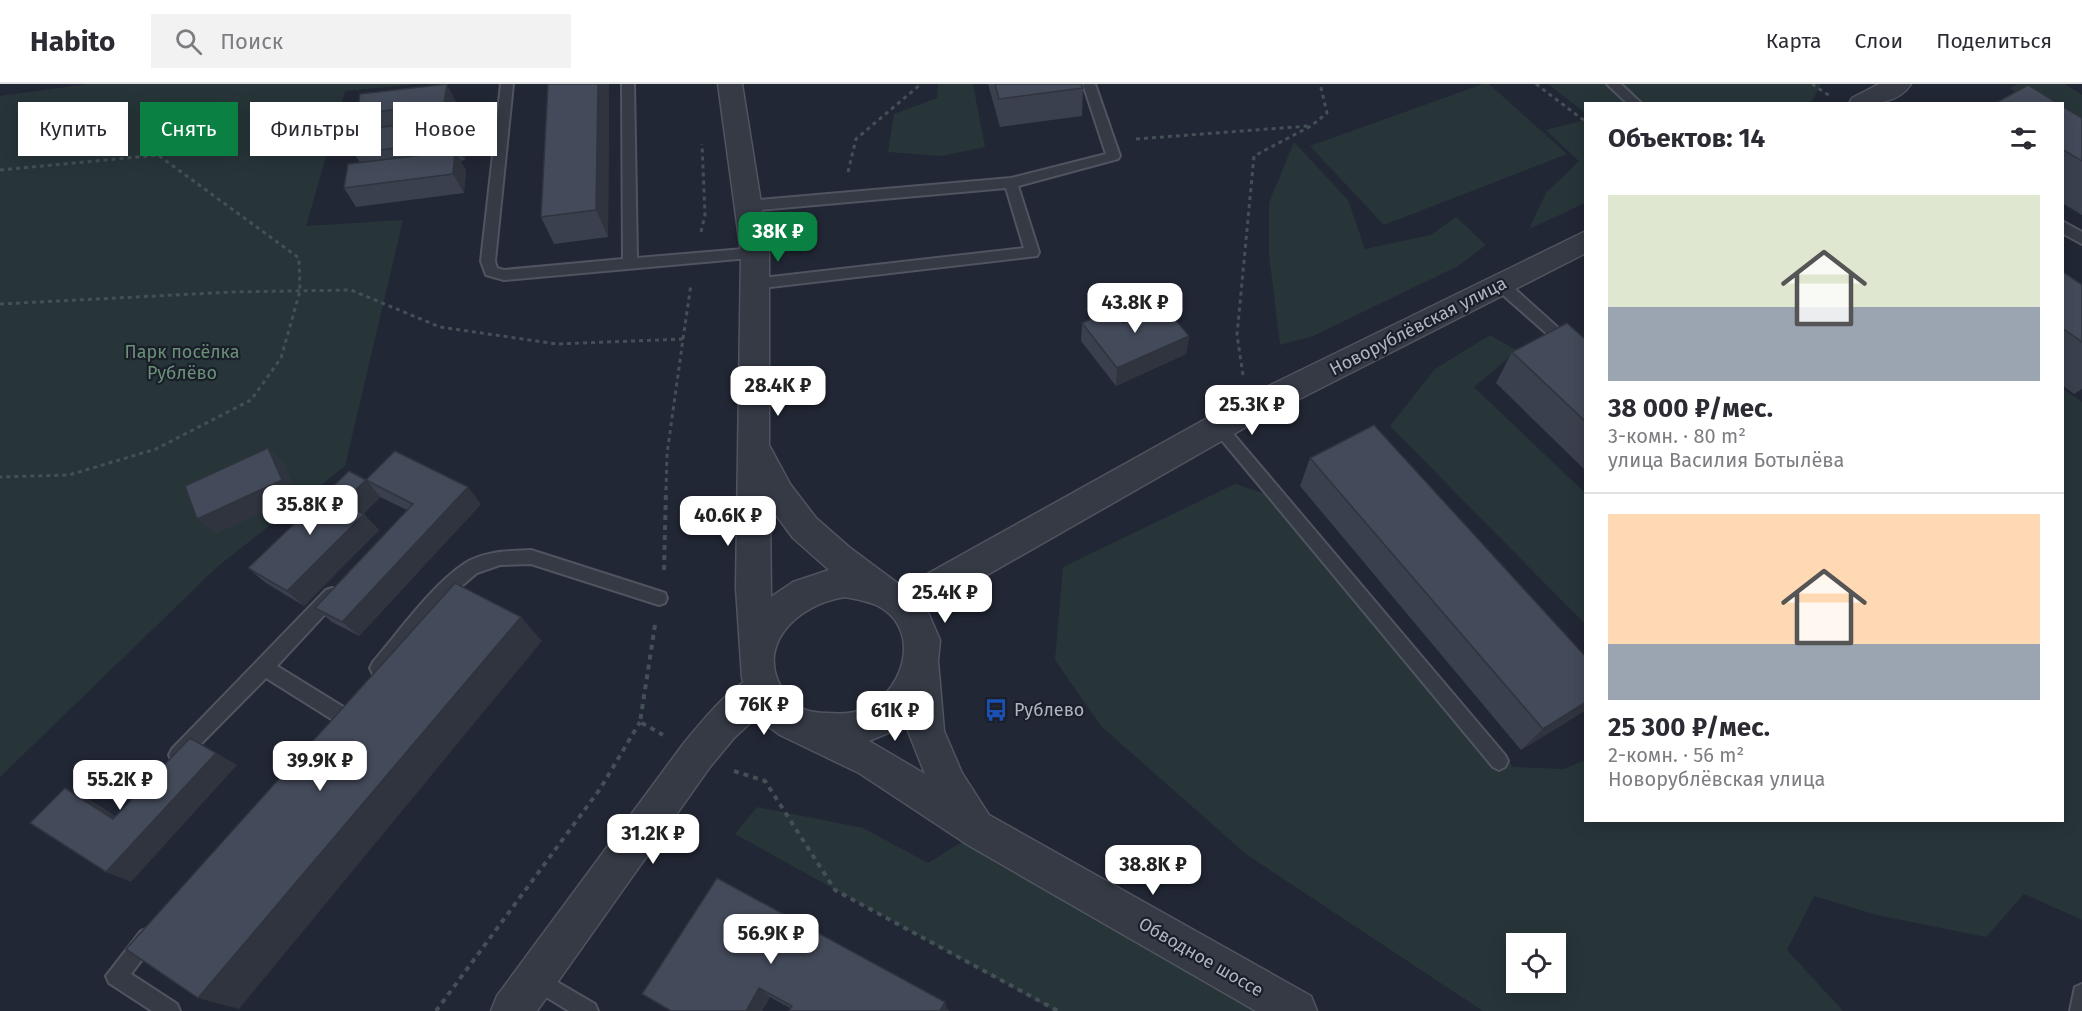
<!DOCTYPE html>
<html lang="ru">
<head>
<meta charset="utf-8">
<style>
	body { margin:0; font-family:"Fira Sans",sans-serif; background:#f2f2f3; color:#2b2b33; height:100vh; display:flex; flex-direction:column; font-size:22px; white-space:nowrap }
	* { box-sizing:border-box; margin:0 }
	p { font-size:20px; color:#7c7c81 }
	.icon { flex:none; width:33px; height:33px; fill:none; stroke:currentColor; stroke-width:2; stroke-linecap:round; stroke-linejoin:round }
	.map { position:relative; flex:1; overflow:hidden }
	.sheet { position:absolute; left:1584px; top:18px; width:480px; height:720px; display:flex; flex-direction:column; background:#fff; border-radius:0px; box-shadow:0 3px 15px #0003 }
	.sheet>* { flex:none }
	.hud { position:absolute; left:18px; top:18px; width:570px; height:54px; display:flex; gap:12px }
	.buttons { position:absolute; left:1506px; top:849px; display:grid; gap:12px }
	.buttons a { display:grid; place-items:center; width:60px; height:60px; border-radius:0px; background:#fff; box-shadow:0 3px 15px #0003; font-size:30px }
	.price { position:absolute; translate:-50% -51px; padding:0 14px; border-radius:12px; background:#fff; color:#222; font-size:20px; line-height:39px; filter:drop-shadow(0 2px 3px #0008) }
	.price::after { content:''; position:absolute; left:50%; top:36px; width:18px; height:14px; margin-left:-9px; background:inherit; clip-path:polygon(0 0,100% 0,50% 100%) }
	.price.on { background:#0b8043; color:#fff }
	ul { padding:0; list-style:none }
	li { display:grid; align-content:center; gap:12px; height:318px; padding:0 24px }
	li+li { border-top:2px solid #e1e1e2 }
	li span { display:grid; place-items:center; height:186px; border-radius:0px; color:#555 }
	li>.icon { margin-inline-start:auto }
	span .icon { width:108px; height:108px; fill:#fffc; stroke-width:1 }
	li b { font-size:26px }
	h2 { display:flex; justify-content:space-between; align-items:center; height:72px; padding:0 24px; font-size:26px }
	.tag { padding:0 21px; border-radius:0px; background:#fff; box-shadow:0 3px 15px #0003; font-size:21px; line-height:54px }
	.tag.on { background:#0b8043; color:#fff }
	header { display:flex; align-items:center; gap:36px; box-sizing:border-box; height:84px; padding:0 30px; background:#fff; border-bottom:2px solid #e1e1e2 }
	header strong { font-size:28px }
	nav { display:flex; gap:33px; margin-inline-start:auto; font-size:21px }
	.search { width:420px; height:54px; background:#f2f2f3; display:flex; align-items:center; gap:15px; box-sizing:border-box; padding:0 21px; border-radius:0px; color:#7c7c81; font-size:22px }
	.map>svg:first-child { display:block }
	.green { fill:#273539; fill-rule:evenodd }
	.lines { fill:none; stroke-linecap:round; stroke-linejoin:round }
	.service-casing { stroke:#505460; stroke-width:4 }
	.minor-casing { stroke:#505460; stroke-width:3 }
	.tertiary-casing { stroke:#505460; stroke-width:3 }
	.path-far1 { stroke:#435055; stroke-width:3; stroke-dasharray:4 4; stroke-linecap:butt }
	.path { stroke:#435055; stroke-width:4; stroke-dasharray:5 5; stroke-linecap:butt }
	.service { fill:#353a45; fill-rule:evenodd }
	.minor { fill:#353a45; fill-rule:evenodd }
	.tertiary { fill:#353a45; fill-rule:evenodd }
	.wall { fill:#3a404d }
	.shaded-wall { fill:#2f343e }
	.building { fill:#434a59; stroke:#2f343e; stroke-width:1.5 }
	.labels { text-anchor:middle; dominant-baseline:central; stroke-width:4.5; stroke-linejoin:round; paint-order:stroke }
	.street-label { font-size:18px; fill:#b0b4c2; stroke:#1b1f2a }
	.park-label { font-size:18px; fill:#6a9078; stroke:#1b1f2a }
	.poi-label { font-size:18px; fill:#b0b4c2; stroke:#1b1f2a; text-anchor:start }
</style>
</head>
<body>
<header>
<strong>Habito</strong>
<div class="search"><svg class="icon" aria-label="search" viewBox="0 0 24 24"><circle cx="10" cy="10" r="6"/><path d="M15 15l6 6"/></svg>Поиск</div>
<nav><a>Карта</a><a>Слои</a><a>Поделиться</a></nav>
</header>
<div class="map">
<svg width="2082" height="927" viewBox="0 0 2082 927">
	<rect width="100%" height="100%" fill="#222735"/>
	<g class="green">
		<path d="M87 0H419L345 7 306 142 403 136 345 382 217 483 0 693V12Z"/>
		<path d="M938 0H973L985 63 941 72 888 68 894 30 937 14Z"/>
		<path d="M1483 0H1489L1567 70 1384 141 1310 62Z"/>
		<path d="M1548 0H1821L1811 19 1586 20 1585 29Z"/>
		<path d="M2018 0H2065L2082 11V54L2063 44 2062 20 2027 19 2010 4Z"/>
		<path d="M1585 36V119L1529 145 1546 109 1579 77 1546 46Z"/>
		<path d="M1294 58 1348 116 1365 165 1431 151 1456 133 1486 161 1458 182 1313 252 1280 261 1269 170V119Z"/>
		<path d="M1490 251 1517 267 1474 303 1585 409V540L1390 342 1435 285Z"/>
		<path d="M2063 305 2082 318V836L2024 810 1986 853 1877 831 1814 812 1787 866 1843 927H1483L1246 770 1101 642 1055 576 1063 483 1235 400 1290 418 1513 683 1564 685 1585 676 1586 736H2062ZM1516 860H1556V898H1516Z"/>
		<path d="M757 723 863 744 928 779 965 756 1003 781 1265 927H1055L735 750Z"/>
	</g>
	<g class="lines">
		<g class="service-casing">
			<g id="service">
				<path d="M501 0H513L495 177 497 184 504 186 623 175 622 0H634L637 174 755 164 762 169 760 173 504 196 486 191 481 177Z"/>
				<path d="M1083 0H1095L1120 72 1118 75 1018 102 1039 168 1037 172 754 205 749 204 747 200 749 196 754 195 1024 164 1006 104 747 127 740 122 747 117 1011 94 1106 70Z"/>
				<path d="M1607 0H1621L1642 20H1628Z"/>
				<path d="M2062 137 2082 148V160L2062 149Z"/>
				<path d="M1500 195 1505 196 1586 269V284L1495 204 1493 200 1495 196Z"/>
				<path d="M1219 337 1224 339 1505 671 1508 677 1505 683 1499 686 1493 683 1214 347 1211 343Z"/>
				<path d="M531 466 659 507 665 509 667 514 665 519 659 521 531 480 500 481 477 489 457 506 385 590 379 592 373 590 370 584 373 578C398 549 432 501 464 480 483 467 509 467 531 466Z"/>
				<path d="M332 504 338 506 340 511 338 516 277 582 345 624 348 630 345 636 339 638 333 636 266 594 184 677 178 680 172 677 169 671 172 665 326 506Z"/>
				<path d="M148 844 155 847 158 854 131 890 177 920 180 927H152L109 899 106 892 141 847Z"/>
				<path d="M535 885 595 920 598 927H569L528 902 525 895 528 888Z"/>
				<path d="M2082 900V927H2070L2075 903Z"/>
			</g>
		</g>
		<g class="minor-casing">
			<g id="minor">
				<path d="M1879 0H1911C1898 21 1870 20 1849 20L1852 14Z"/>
				<path d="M1586 147V169L1260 335 917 531 905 535 893 531 888 520 893 509 1238 317Z"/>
				<path d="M761 589 774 593 779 605 774 617 734 654 710 683 537 927H491L497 912 684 659C705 634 730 601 761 589Z"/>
			</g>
		</g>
		<g class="tertiary-casing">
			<path id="tertiary" d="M718 0H742L769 169V361L790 400 816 434 849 463 924 519 940 556 938 577 944 647 962 689 989 731 1311 912 1317 927H1256L968 761 859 689 780 651 764 639 753 623 742 594 736 504 741 169ZM770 423 793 454 829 486 793 498 771 513ZM845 513C855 515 867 517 876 521 921 542 907 604 867 623 854 630 842 630 827 629 811 629 798 626 787 612 750 564 797 520 845 513ZM907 635 908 647 925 690 869 657 895 646Z"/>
		</g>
		<g class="path-far1">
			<path d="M1536 0 1586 38"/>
			<path d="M1812 0 1830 12"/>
			<path d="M1136 55 1308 42"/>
			<path d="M0 86 158 71 299 174 300 207 281 274 251 316 156 365 69 391 0 393"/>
			<path d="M848 88 856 55 921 0"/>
			<path d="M701 148 705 131 702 60"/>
			<path d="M0 220 232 208 351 206 440 243 557 260 683 255 667 370 666 406"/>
			<path d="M683 255 691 200"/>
			<path d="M1243 291 1237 251 1254 72 1311 42 1327 29 1320 0"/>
		</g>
		<g class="path">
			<path d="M664 486 666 405"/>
			<path d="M655 541 640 638 663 651"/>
			<path d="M734 687 765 697 835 806 1058 927"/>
			<path d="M436 927 600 705 640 638"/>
		</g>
		<use href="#service" class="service"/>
		<use href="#minor" class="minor"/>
		<use href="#tertiary" class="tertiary"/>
	</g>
	<g class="wall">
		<path d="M548 0H609L608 153 554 160 541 133Z"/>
		<path d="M988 0H1081L1083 4 1082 32 1000 43Z"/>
		<path d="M360 10 457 20 455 35 468 54 465 76 460 77 466 86 464 109 356 123 344 104 360 79 354 69 366 45 357 30Z"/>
		<path d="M2062 22 2082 34V131L2062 119Z"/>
		<path d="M2062 187 2082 201V305L2074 310 2062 301Z"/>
		<path d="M1082 239H1123L1189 252 1186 270 1116 302 1081 257Z"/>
		<path d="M1586 256V387L1496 299 1512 268Z"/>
		<path d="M1310 374 1586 626 1521 666 1300 402Z"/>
		<path d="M366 396 481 420 359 552 332 538 315 524 407 426 380 413Z"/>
		<path d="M380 413 363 430 379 446 304 522 266 499 248 484Z"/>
		<path d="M717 794 949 926 948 927H789L790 924 770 913 762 927H671Z"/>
	</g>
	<g class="shaded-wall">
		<path d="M447 0 457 20 455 39 444 20Z"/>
		<path d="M598 0H609L608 153 596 126Z"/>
		<path d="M457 34 468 54 465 76 455 57Z"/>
		<path d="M455 67 466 86 464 109 453 90Z"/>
		<path d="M1189 252 1186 270 1116 302 1117 284Z"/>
		<path d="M268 364 285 381 298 412 216 450 197 435Z"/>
		<path d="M366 396 380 413 358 435 342 419Z"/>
		<path d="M468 403 481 420 359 552 342 538Z"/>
		<path d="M364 430 379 446 304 522 287 507Z"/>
		<path d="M521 533 542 557 239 925 198 914Z"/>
		<path d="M1586 618V626L1521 666 1543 645Z"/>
		<path d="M190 654 237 681 131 798 106 788Z"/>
		<path d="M65 704 89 715 137 746 113 735Z"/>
		<path d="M759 904 770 913 762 927H746Z"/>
		<path d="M945 918 948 927H940Z"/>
	</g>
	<g class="building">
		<path d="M447 0 444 20 357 30 360 10Z"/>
		<path d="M548 0H598L596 126 541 133Z"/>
		<path d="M995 0H1081L1083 4 999 15Z"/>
		<path d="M2028 1 2059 20H1994Z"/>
		<path d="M2062 22 2082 34V77L2062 65Z"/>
		<path d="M457 34 455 57 354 69 358 46Z"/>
		<path d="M455 67 453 90 344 104 348 80Z"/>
		<path d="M2062 187 2082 201V258L2062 244Z"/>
		<path d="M1163 221 1189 252 1117 284 1082 239 1112 226 1123 239Z"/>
		<path d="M1567 239 1586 256V338L1512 268Z"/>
		<path d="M1374 341 1586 573V618L1543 645 1310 374Z"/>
		<path d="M268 364 282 396 197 435 185 402Z"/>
		<path d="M395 367 468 403 342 538 315 524 413 420 366 396Z"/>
		<path d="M349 387 366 396 342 419 364 430 287 507 248 484Z"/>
		<path d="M455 499 521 533 198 914 126 865Z"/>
		<path d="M190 654 216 669 106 788 30 739 65 704 113 735Z"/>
		<path d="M717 794 945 918 940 927H789L792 922 759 904 746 927H671L642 910Z"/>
	</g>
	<defs>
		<g id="bus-bare" transform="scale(1.8)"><path d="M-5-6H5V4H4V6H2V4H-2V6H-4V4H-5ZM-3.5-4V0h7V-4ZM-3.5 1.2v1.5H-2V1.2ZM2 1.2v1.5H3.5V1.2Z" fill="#1a4fb4" stroke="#1b1f2a" stroke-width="2.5" paint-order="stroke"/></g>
	</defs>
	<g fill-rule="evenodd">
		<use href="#bus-bare" x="996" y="626"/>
	</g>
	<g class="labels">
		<g class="street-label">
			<text transform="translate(1418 242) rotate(-27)">Новорублёвская улица</text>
			<text transform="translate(1201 873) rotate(30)">Обводное шоссе</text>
		</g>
		<g class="park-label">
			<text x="182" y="268">Парк посёлка<tspan x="182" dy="21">Рублёво</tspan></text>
		</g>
		<g class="poi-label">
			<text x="1014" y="626">Рублево</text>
		</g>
	</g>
</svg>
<div class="buttons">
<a><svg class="icon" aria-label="locate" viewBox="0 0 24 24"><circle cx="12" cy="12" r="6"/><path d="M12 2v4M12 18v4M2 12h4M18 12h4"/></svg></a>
</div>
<b class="price on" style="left:778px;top:179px">38K ₽</b>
<b class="price" style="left:1135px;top:250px">43.8K ₽</b>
<b class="price" style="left:778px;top:333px">28.4K ₽</b>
<b class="price" style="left:1252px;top:352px">25.3K ₽</b>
<b class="price" style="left:310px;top:452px">35.8K ₽</b>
<b class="price" style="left:728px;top:463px">40.6K ₽</b>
<b class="price" style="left:945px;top:540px">25.4K ₽</b>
<b class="price" style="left:764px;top:652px">76K ₽</b>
<b class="price" style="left:895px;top:658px">61K ₽</b>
<b class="price" style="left:320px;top:708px">39.9K ₽</b>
<b class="price" style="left:120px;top:727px">55.2K ₽</b>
<b class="price" style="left:653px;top:781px">31.2K ₽</b>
<b class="price" style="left:1153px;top:812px">38.8K ₽</b>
<b class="price" style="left:771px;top:881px">56.9K ₽</b>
<div class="hud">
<a class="tag">Купить</a>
<a class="tag on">Снять</a>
<a class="tag">Фильтры</a>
<a class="tag">Новое</a>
</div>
<section class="sheet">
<h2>Объектов: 14<svg class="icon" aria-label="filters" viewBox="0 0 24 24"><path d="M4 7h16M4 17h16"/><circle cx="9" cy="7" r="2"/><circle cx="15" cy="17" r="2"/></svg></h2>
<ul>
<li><span style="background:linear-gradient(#dfe7d0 60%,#9aa5b1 0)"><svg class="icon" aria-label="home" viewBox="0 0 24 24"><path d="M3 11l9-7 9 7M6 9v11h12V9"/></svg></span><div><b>38 000 ₽/мес.</b><p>3-комн. · 80 m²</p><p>улица Василия Ботылёва</p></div></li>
<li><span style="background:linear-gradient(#ffd9b3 70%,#9aa5b1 0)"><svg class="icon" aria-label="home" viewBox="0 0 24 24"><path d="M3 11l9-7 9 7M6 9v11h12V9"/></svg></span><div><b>25 300 ₽/мес.</b><p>2-комн. · 56 m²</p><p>Новорублёвская улица</p></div></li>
</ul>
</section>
</div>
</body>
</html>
